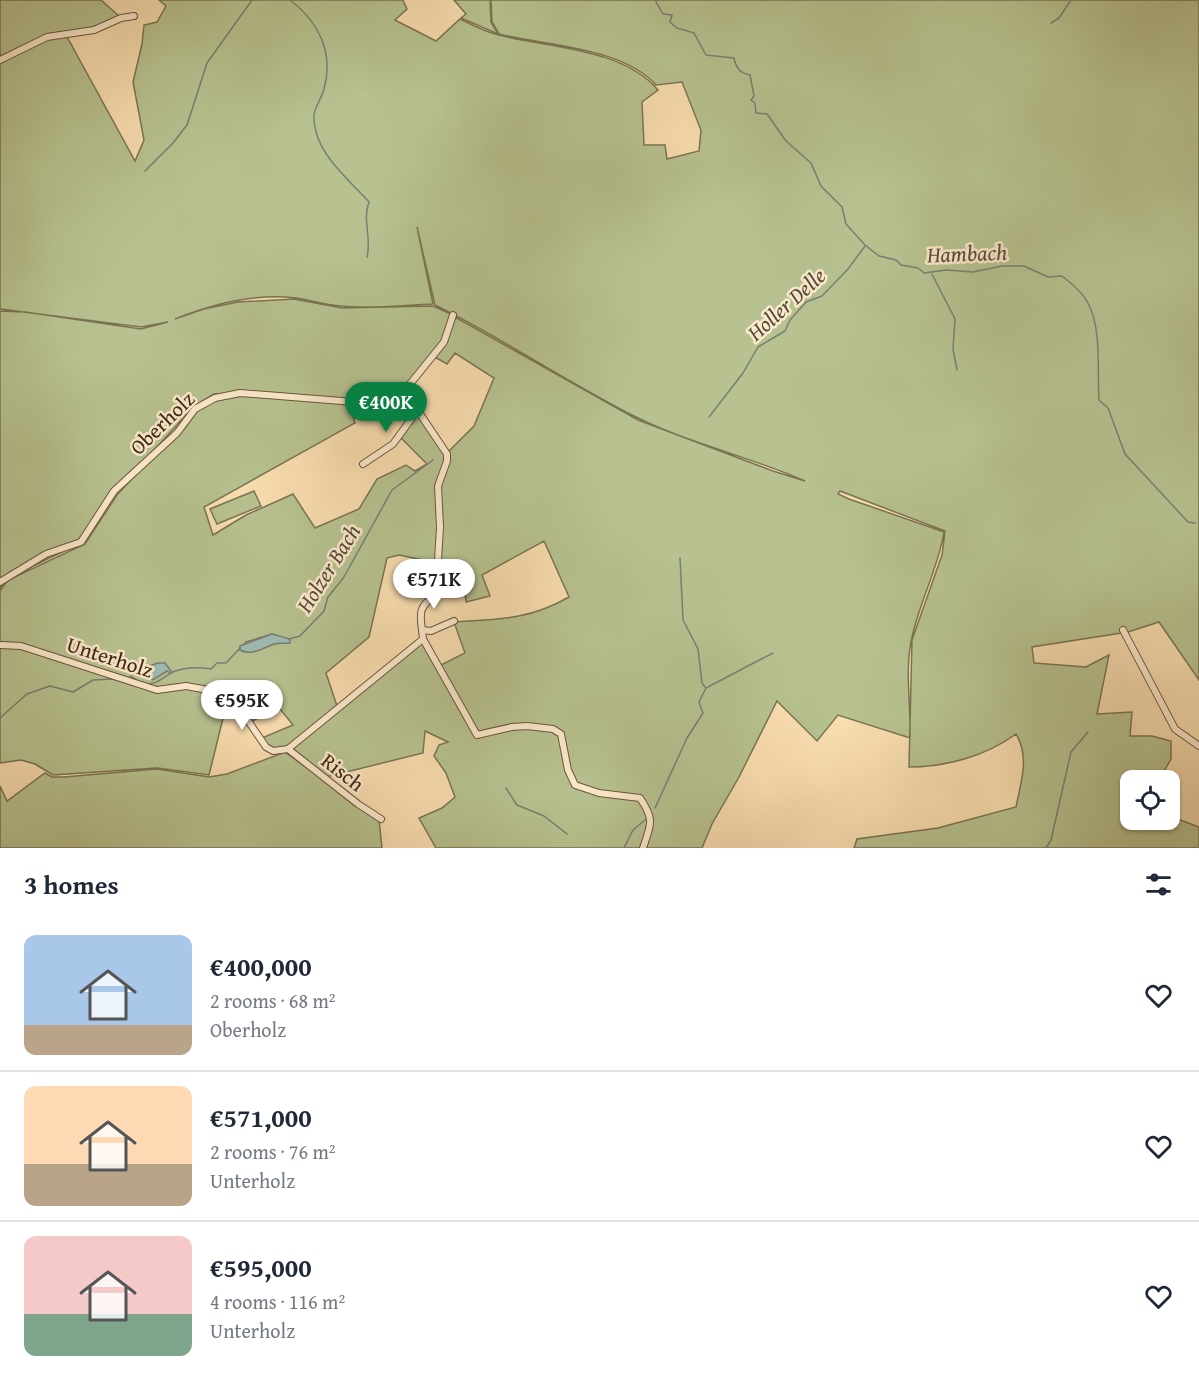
<!DOCTYPE html>
<html lang="en">
<head>
<meta charset="utf-8">
<style>
	body { margin:0; font-family:"Gentium Book Plus",serif; background:#f6f6f7; color:#1f2937; height:100vh; display:flex; flex-direction:column; font-size:22px; white-space:nowrap }
	* { box-sizing:border-box; margin:0 }
	p { font-size:20px; color:#747a83 }
	.icon { flex:none; width:33px; height:33px; fill:none; stroke:currentColor; stroke-width:2; stroke-linecap:round; stroke-linejoin:round }
	.map { position:relative; height:848px; overflow:hidden }
	.panel { display:flex; flex-direction:column; background:#fff; flex:1 }
	.panel>* { flex:none }
	.controls { position:absolute; left:1120px; top:770px; display:grid; gap:12px }
	.controls a { display:grid; place-items:center; width:60px; height:60px; border-radius:12px; background:#fff; box-shadow:0 2px 4px #0004; font-size:30px }
	.price { position:absolute; translate:-50% -51px; padding:0 14px; border-radius:21px; background:#fff; color:#222; font-size:20px; line-height:39px; filter:drop-shadow(0 2px 3px #0008) }
	.price::after { content:''; position:absolute; left:50%; top:36px; width:18px; height:14px; margin-left:-9px; background:inherit; clip-path:polygon(0 0,100% 0,50% 100%) }
	.price.active { background:#0b8043; color:#fff }
	ul { padding:0; list-style:none }
	li { display:flex; align-items:center; gap:18px; height:150px; padding:0 24px }
	li+li { border-top:2px solid #e0e1e3 }
	li span { display:grid; place-items:center; flex:none; width:168px; height:120px; border-radius:12px; color:#555 }
	li>.icon { margin-inline-start:auto }
	span .icon { width:72px; height:72px; fill:#fffc; stroke-width:1 }
	li b { font-size:26px }
	h2 { display:flex; justify-content:space-between; align-items:center; height:72px; padding:0 24px; font-size:26px }
	.map>svg:first-child { display:block }
	.green { fill:#b7c290; stroke:#7a7452; stroke-width:1.5; fill-rule:evenodd }
	.water { fill:#a0bbb3; stroke:#787f73; stroke-width:1.5 }
	.lines { fill:none; stroke-linecap:round; stroke-linejoin:round }
	.stream { stroke:#787f73; stroke-width:1.5 }
	.street-casing { stroke:#6c543b; stroke-width:8 }
	.street { stroke:#fbeacc; stroke-width:6 }
	.labels { text-anchor:middle; dominant-baseline:central; stroke-width:5; stroke-linejoin:round; paint-order:stroke }
	.street-label { font-size:21px; fill:#3d2614; stroke:#fbeacc }
	.water-label { font-size:22px; font-style:italic; fill:#564b3c; stroke:#fbeacc }
</style>
</head>
<body>
<div class="map">
<svg width="1199" height="848" viewBox="0 0 1199 848">
	<rect width="100%" height="100%" fill="#f9deb0"/>
	<filter id="stains"><feTurbulence type="fractalNoise" baseFrequency=".00333" numOctaves="4"/><feColorMatrix values="0 0 0 0 .2 0 0 0 0 .09 0 0 0 0 .02 0 0 0 .5 -.17"/></filter>
	<radialGradient id="worn" r=".72"><stop offset=".6" stop-color="#630" stop-opacity="0"/><stop offset="1" stop-color="#630" stop-opacity=".3"/></radialGradient>
	<g class="green">
		<path d="M0 0H101L120 17 93 29 47 37 0 59Z"/>
		<path d="M159 0H403L407 9 395 20 436 41 460 19C473 25 485 32 499 35 549 48 623 48 658 90L642 102 644 145H665L667 159 699 151 701 130 682 82 656 85C622 47 547 46 499 34L492 22 491 0H1199V680L1159 622 1128 632 1032 647 1034 663 1086 667 1109 655 1097 714 1132 712 1130 736H1152L1171 741V759L1159 780H1131V819H1170V816L1199 827V848H854L857 839 938 828 1016 807C1021 782 1030 757 1016 734 986 756 946 767 909 767L912 640 942 555 945 531 840 491 838 494 849 499 944 532C938 570 918 604 911 642 905 672 911 707 910 738L838 715 817 741 777 701 739 777 712 824 702 848H436L419 818 442 808 455 797 446 773 434 756 439 745 448 742 425 731 423 753 326 777 294 754 292 750 294 746 422 640 476 735C486 738 498 731 509 729 524 725 547 726 560 735L567 770 574 785 599 794 634 797 600 792 576 784 569 770 562 734 555 728 528 725 513 726 477 734 437 667 465 653 454 622C499 619 529 620 569 597L544 541 482 575 490 596 466 602 463 574 438 564 441 528 438 485 448 461 447 453 474 426 494 378 455 353 447 364 433 356 448 338 455 317 638 420 773 471 805 481C751 457 691 444 638 418 568 383 504 339 435 305L417 227 433 304C403 305 371 309 341 306 326 305 311 300 296 298 255 293 212 304 175 319L204 309 238 302 294 299 342 308 433 306 453 315 443 342 406 388 383 401 239 393 214 394 194 406 115 494 83 542 6 579 0 589V311L25 312 141 329 168 322 141 327 0 309V61L47 38 66 35 135 161 144 140 133 82 142 44 144 25 157 22 166 6Z"/>
		<path d="M454 0H490L491 22 498 34 461 18 466 14Z"/>
		<path d="M240 394 349 403 355 423 204 507 213 535 246 515 293 494 315 528 359 509 377 479 406 465 415 471 427 464 400 437 417 412 446 455 437 486 439 527 437 563 399 555 387 558 369 637 326 673 337 706C324 717 289 753 273 748 268 746 265 742 262 738L293 725 276 704 269 713 252 721 235 701 202 687 157 689 20 644 0 643V591L8 580 85 544 117 495 196 409 215 397ZM272 634 289 643C285 643 279 643 274 644 262 648 252 656 240 650L246 642Z"/>
		<path d="M254 491 261 506 217 524 210 509Z"/>
		<path d="M9 645 156 691 202 688 228 698 209 775 157 768 53 775 35 764 21 760 0 763V646Z"/>
		<path d="M285 752 379 820 382 848H0V786L7 801 45 773 52 777H64L157 769 209 777 227 774Z"/>
	</g>
	<g class="water">
		<path d="M272 634 290 639V643C285 643 279 643 274 644 263 648 252 656 240 650V646Z"/>
		<path d="M158 663H165L171 671 170 673 167 671 153 680 139 674 136 670Z"/>
	</g>
	<g class="lines">
		<g class="stream">
			<path d="M290 0C319 22 334 53 324 89 318 109 310 108 316 132 323 159 351 182 369 202 362 220 372 238 367 257"/>
			<path d="M655 0 663 14 672 15 670 22 677 28 694 33 706 55 734 58C736 68 740 73 750 75L754 96 751 100 755 103 756 113 767 114 786 141 811 163 821 186 842 207 846 224 865 245 879 256 896 260 901 265 918 268 924 273 946 270 973 272 1002 266H1024L1048 277 1062 276C1071 283 1083 293 1088 303 1102 329 1097 371 1099 400L1108 408 1125 454 1188 522 1195 523"/>
			<path d="M1051 23 1059 18 1071 0"/>
			<path d="M145 171 173 143 187 125 207 63 252 0"/>
			<path d="M932 274 955 319 953 349 957 370"/>
			<path d="M709 417 743 373 758 347 785 331 790 320 806 302 822 296 848 269 865 246"/>
			<path d="M680 558 683 620 698 649 702 683 705 687"/>
			<path d="M289 639 300 636 324 611 328 597 344 577 392 490 433 460"/>
			<path d="M130 676 138 681"/>
			<path d="M148 684C160 683 163 677 173 672 186 667 198 667 211 669L217 663H226L240 648"/>
			<path d="M0 718 27 694 50 686 73 692 93 680 115 679"/>
			<path d="M506 788 517 805 544 816 567 834"/>
			<path d="M655 808 687 738 703 713 699 702 706 688 773 653"/>
			<path d="M624 848 633 830 645 820"/>
			<path d="M1046 848 1051 840 1071 752 1088 732"/>
		</g>
		<g class="street-casing">
			<g id="street">
				<path d="M0 60 47 37 94 30 121 18 134 16"/>
				<path d="M363 464 393 444 417 411"/>
				<path d="M0 582 46 554 81 542 114 491 177 433 195 409 215 398 240 393 354 402 410 399"/>
				<path d="M422 630 431 631 454 621"/>
				<path d="M1123 630 1175 729 1199 746"/>
				<path d="M423 639 477 735 512 727 527 726 553 729 561 734 568 770 575 785 599 793 640 798C655 820 651 824 643 848"/>
				<path d="M0 645 21 646 157 690 186 686 219 692 229 697 240 709 266 747 273 751 288 749 423 639C421 615 415 610 436 594L440 527 438 486 447 461V454L410 399 406 389 444 342 453 315"/>
				<path d="M288 749 358 804 381 819"/>
			</g>
		</g>
		<use href="#street" class="street"/>
	</g>
	<g class="labels">
		<g class="street-label">
			<text transform="translate(162 423) rotate(-44)">Oberholz</text>
			<text transform="translate(110 657) rotate(18)">Unterholz</text>
			<text transform="translate(343 772) rotate(38)">Risch</text>
		</g>
		<g class="water-label">
			<text transform="translate(967 253) rotate(-2)">Hambach</text>
			<text transform="translate(786 304) rotate(-42)">Holler Delle</text>
			<text transform="translate(328 568) rotate(-58)">Holzer Bach</text>
		</g>
	</g>
	<rect width="100%" height="100%" filter="url(#stains)"/>
	<rect width="100%" height="100%" fill="url(#worn)"/>
</svg>
<div class="controls">
<a><svg class="icon" aria-label="locate" viewBox="0 0 24 24"><circle cx="12" cy="12" r="6"/><path d="M12 2v4M12 18v4M2 12h4M18 12h4"/></svg></a>
</div>
<b class="price active" style="left:386px;top:433px">€400K</b>
<b class="price" style="left:434px;top:610px">€571K</b>
<b class="price" style="left:242px;top:731px">€595K</b>
</div>
<section class="panel">
<h2>3 homes<svg class="icon" aria-label="filters" viewBox="0 0 24 24"><path d="M4 7h16M4 17h16"/><circle cx="9" cy="7" r="2"/><circle cx="15" cy="17" r="2"/></svg></h2>
<ul>
<li><span style="background:linear-gradient(#a9c7e8 75%,#b9a48a 0)"><svg class="icon" aria-label="home" viewBox="0 0 24 24"><path d="M3 11l9-7 9 7M6 9v11h12V9"/></svg></span><div><b>€400,000</b><p>2 rooms · 68 m²</p><p>Oberholz</p></div><svg class="icon" aria-label="heart" viewBox="0 0 24 24"><path d="M12 20l-8-8c-3-5 5-10 8-4 3-6 11-1 8 4z"/></svg></li>
<li><span style="background:linear-gradient(#ffd9b3 65%,#b9a48a 0)"><svg class="icon" aria-label="home" viewBox="0 0 24 24"><path d="M3 11l9-7 9 7M6 9v11h12V9"/></svg></span><div><b>€571,000</b><p>2 rooms · 76 m²</p><p>Unterholz</p></div><svg class="icon" aria-label="heart" viewBox="0 0 24 24"><path d="M12 20l-8-8c-3-5 5-10 8-4 3-6 11-1 8 4z"/></svg></li>
<li><span style="background:linear-gradient(#f6c9c9 65%,#7fa58c 0)"><svg class="icon" aria-label="home" viewBox="0 0 24 24"><path d="M3 11l9-7 9 7M6 9v11h12V9"/></svg></span><div><b>€595,000</b><p>4 rooms · 116 m²</p><p>Unterholz</p></div><svg class="icon" aria-label="heart" viewBox="0 0 24 24"><path d="M12 20l-8-8c-3-5 5-10 8-4 3-6 11-1 8 4z"/></svg></li>
</ul>
</section>
</body>
</html>
